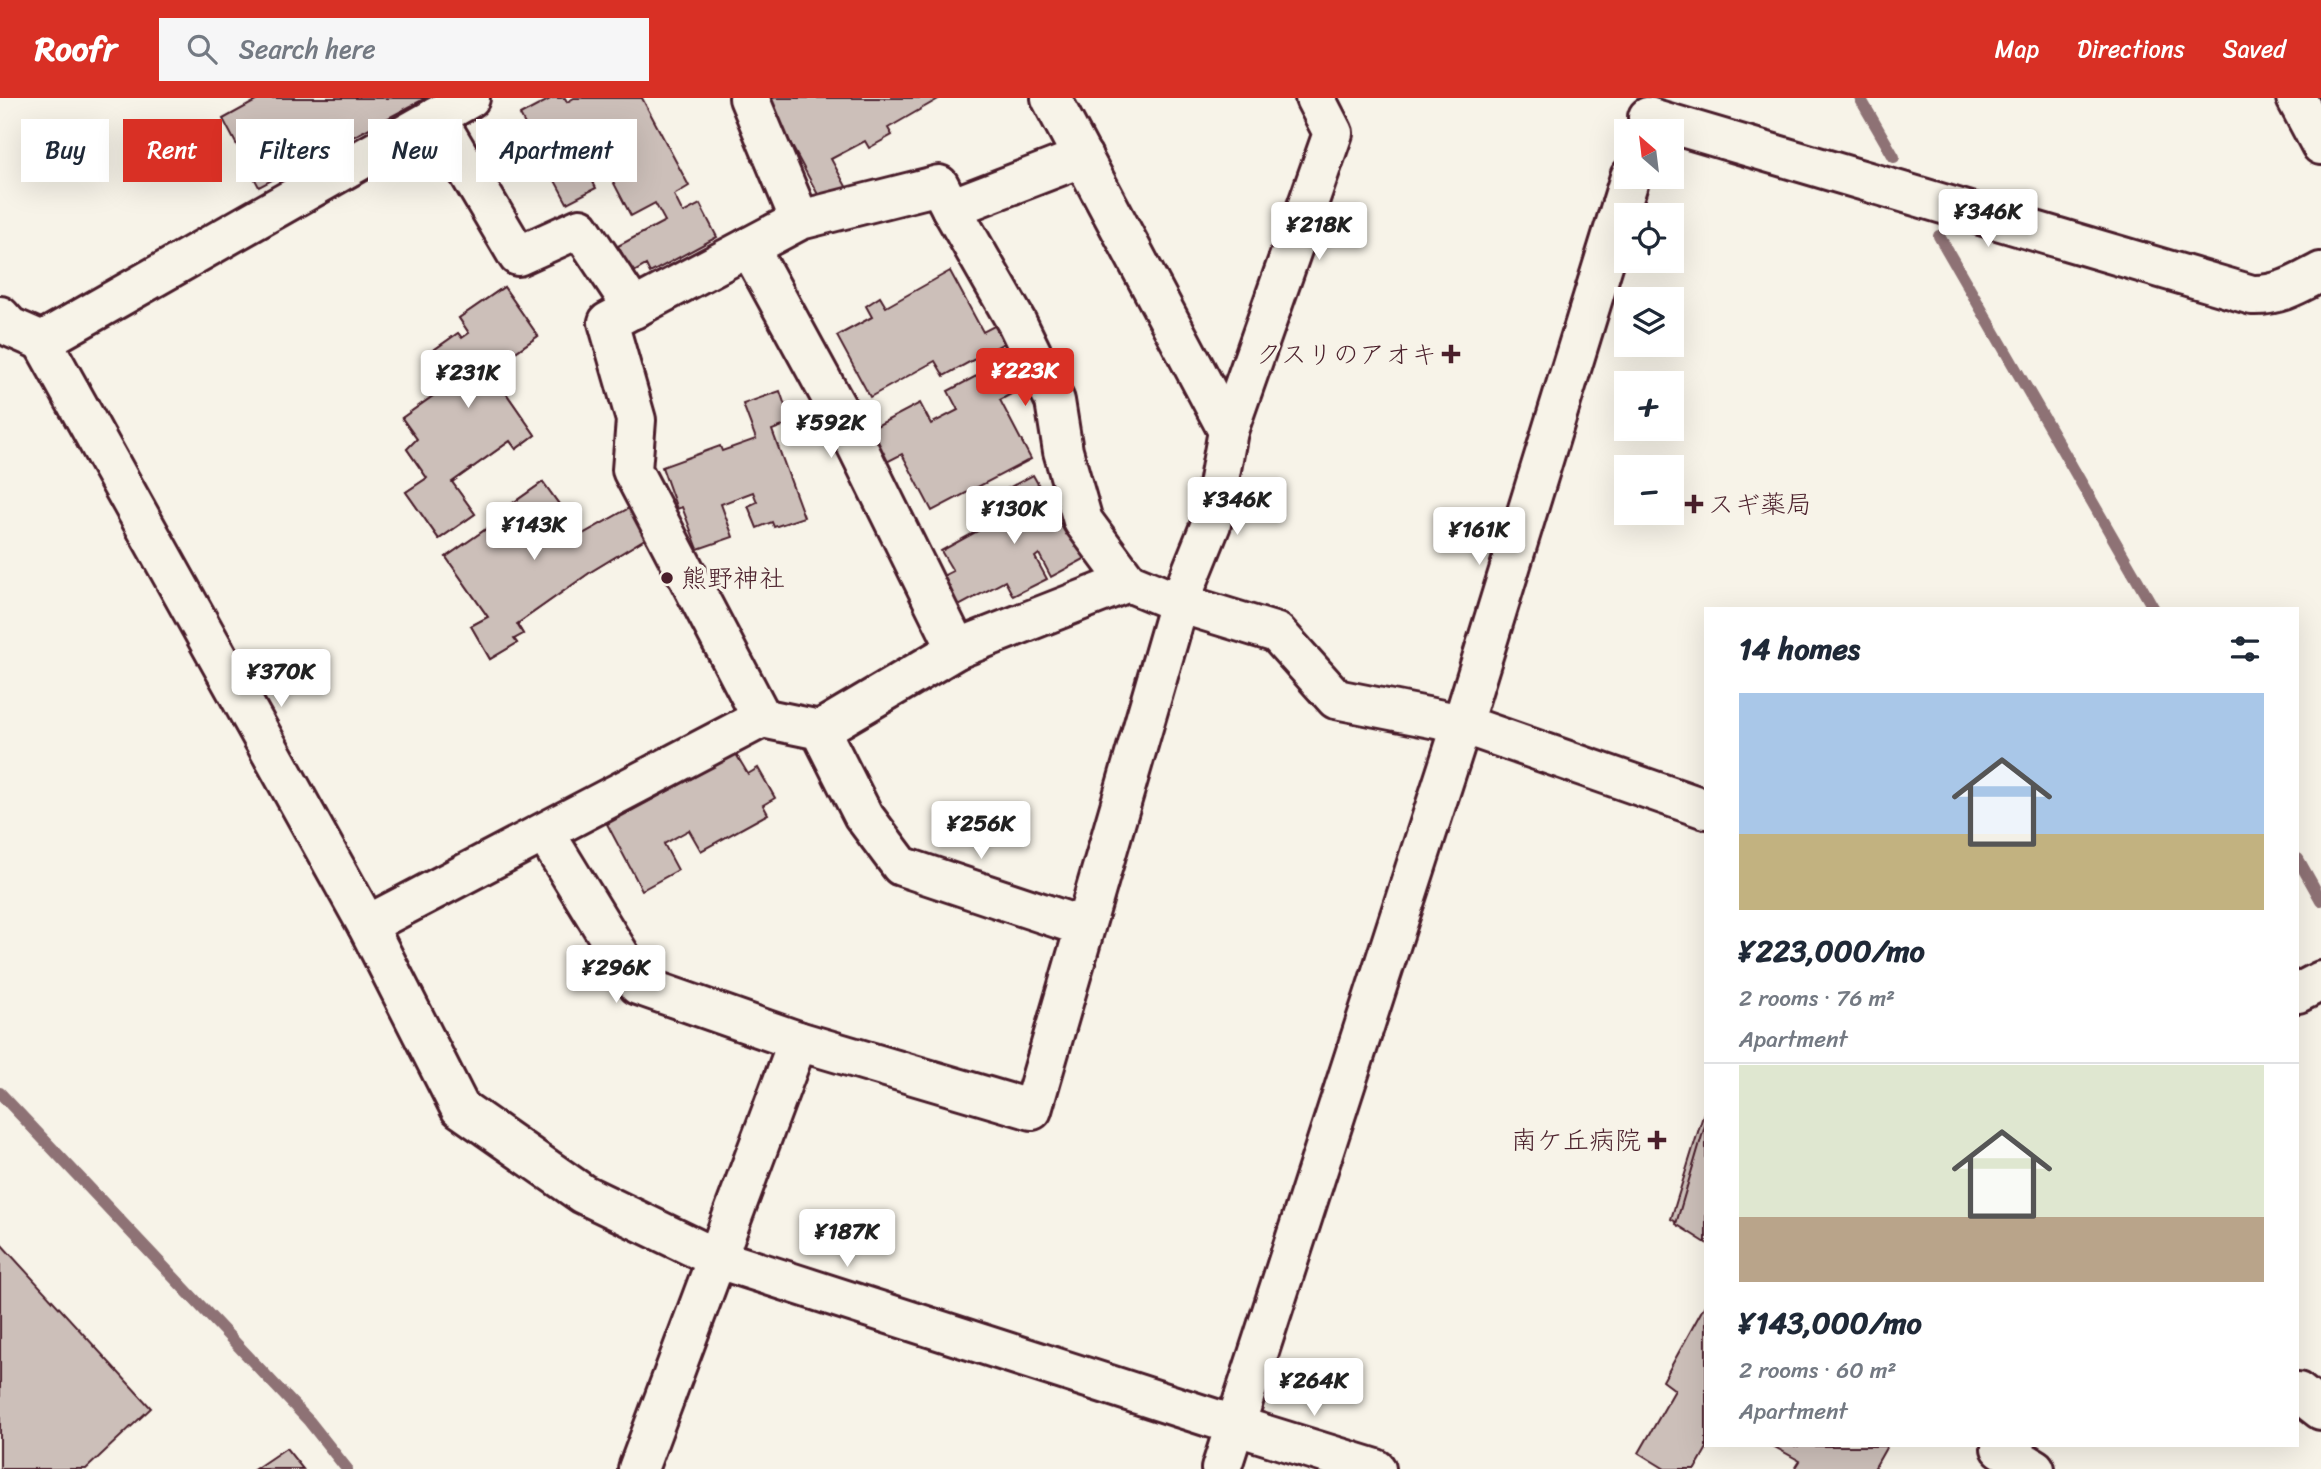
<!DOCTYPE html>
<html lang="en">
<head>
<meta charset="utf-8">
<style>
	body { margin:0; font-family:Sriracha,"Klee One",sans-serif; background:#f6f6f7; color:#1f2937; height:100vh; display:flex; flex-direction:column; font-size:26px; white-space:nowrap }
	* { box-sizing:border-box; margin:0 }
	p { font-size:23px; color:#747a83 }
	.icon { flex:none; width:38px; height:38px; fill:none; stroke:currentColor; stroke-width:2; stroke-linecap:round; stroke-linejoin:round }
	.map { position:relative; flex:1; overflow:hidden }
	.panel { position:absolute; left:1704px; top:509px; width:595px; height:840px; display:flex; flex-direction:column; background:#fff; border-radius:0px; box-shadow:0 7px 28px #0002 }
	.panel>* { flex:none }
	.banner { position:absolute; left:21px; top:21px; width:665px; height:63px; display:flex; gap:14px }
	.needle { width:46px; rotate:332deg }
	.tools { position:absolute; left:1614px; top:21px; display:grid; gap:14px }
	.tools a { display:grid; place-items:center; width:70px; height:70px; border-radius:0px; background:#fff; box-shadow:0 7px 28px #0002; font-size:35px }
	.price { position:absolute; translate:-50% -60px; padding:0 16px; border-radius:7px; background:#fff; color:#222; font-size:23px; line-height:46px; filter:drop-shadow(0 2px 4px #0008) }
	.price::after { content:''; position:absolute; left:50%; top:42px; width:21px; height:16px; margin-left:-10px; background:inherit; clip-path:polygon(0 0,100% 0,50% 100%) }
	.price.active { background:#d93025; color:#fff }
	ul { padding:0; list-style:none }
	li { display:grid; align-content:center; gap:14px; height:371px; padding:0 35px }
	li+li { border-top:2px solid #e0e1e3 }
	li span { display:grid; place-items:center; height:217px; border-radius:0px; color:#555 }
	li>.icon { margin-inline-start:auto }
	span .icon { width:126px; height:126px; fill:#fffc; stroke-width:1 }
	li b { font-size:30px }
	h2 { display:flex; justify-content:space-between; align-items:center; height:84px; padding:0 35px; font-size:30px }
	.tag { padding:0 24px; border-radius:0px; background:#fff; box-shadow:0 7px 28px #0002; font-size:24px; line-height:63px }
	.tag.active { background:#d93025; color:#fff }
	header { display:flex; align-items:center; gap:42px; box-sizing:border-box; height:98px; padding:0 35px; background:#d93025; color:#fff }
	header strong { font-size:33px }
	nav { display:flex; gap:38px; margin-inline-start:auto; font-size:24px }
	.search { width:490px; height:63px; background:#f6f6f7; display:flex; align-items:center; gap:18px; box-sizing:border-box; padding:0 24px; border-radius:0px; color:#747a83; font-size:26px }
	.map>svg:first-child { display:block }
	.lines { fill:none; stroke-linecap:round; stroke-linejoin:round }
	.stream { stroke:#8e7275; stroke-width:12 }
	.building { fill:#ccbfb9; stroke:#4a1f2b; stroke-width:2 }
	.minor-casing { stroke:#4a1f2b; stroke-width:44 }
	.tertiary-casing { stroke:#4a1f2b; stroke-width:44 }
	.minor { stroke:#f7f3e8; stroke-width:38 }
	.tertiary { stroke:#f7f3e8; stroke-width:38 }
	.poi-dot { fill:#4a1f2b; stroke:#f7f3e8; stroke-width:2.5 }
	.labels { text-anchor:middle; dominant-baseline:central; stroke-width:7; stroke-linejoin:round; paint-order:stroke }
	.poi-label { font-size:26px; fill:#4a1f2b; stroke:#f7f3e8; text-anchor:end }
</style>
</head>
<body>
<header>
<strong>Roofr</strong>
<div class="search"><svg class="icon" aria-label="search" viewBox="0 0 24 24"><circle cx="10" cy="10" r="6"/><path d="M15 15l6 6"/></svg>Search here</div>
<nav><a>Map</a><a>Directions</a><a>Saved</a></nav>
</header>
<div class="map">
<svg width="2321" height="1371" viewBox="0 0 2321 1371">
	<rect width="100%" height="100%" fill="#f7f3e8"/>
	<filter id="ink" filterUnits="userSpaceOnUse"><feTurbulence type="fractalNoise" baseFrequency=".0143" numOctaves="2"/><feDisplacementMap in="SourceGraphic" scale="14" xChannelSelector="R" yChannelSelector="G"/><feConvolveMatrix kernelMatrix="1 2 1 2 8 2 1 2 1" color-interpolation-filters="sRGB"/></filter>
	<g filter="url(#ink)">
		<g class="lines">
			<g class="stream">
				<path d="M1860 0 1894 59"/>
				<path d="M1939 138 2154 511"/>
				<path d="M2298 761 2321 802"/>
				<path d="M0 995 309 1323 347 1371"/>
			</g>
		</g>
		<g class="building">
			<path d="M261 0H426L259 89 223 21Z"/>
			<path d="M552 0H565L567 4 574 0H642L689 88 674 97 683 115 700 106 717 139 650 175 646 167 632 175 618 148 665 123 655 105 631 118 605 68 589 76 596 90 567 105 520 17Z"/>
			<path d="M760 0H940L888 30 892 37 869 50 865 43 831 61 848 92 823 106 769 5Z"/>
			<path d="M950 173 983 234 998 226 1008 243 944 278 935 263 870 299 837 238 872 219 866 208 880 199 886 209Z"/>
			<path d="M504 189 538 238 490 272 535 337 516 351 510 343 452 384 475 416 439 441 406 394 427 380 407 351 417 341 402 320 457 281 450 271 445 274 431 254 458 235 462 240 469 235 459 220Z"/>
			<path d="M504 189 538 238 490 272 535 337 516 351 510 343 452 384 475 416 439 441 406 394 427 380 407 351 417 341 402 320 457 281 450 271 445 274 431 254 458 235 462 240 469 235 459 220Z"/>
			<path d="M999 266 1013 295 1000 302 1031 361 932 413 902 356 881 367 863 335 920 305 931 326 958 312 948 293Z"/>
			<path d="M780 293 791 325 772 332 804 419 774 429 772 424 757 430 748 408 757 404 753 394 721 406 733 439 698 451 682 409 677 411 662 369 720 348 722 353 756 341 743 306Z"/>
			<path d="M1033 377 1066 436 1081 427 1097 454 1051 479 1039 456 1035 459 1047 481 1013 498 1005 483 957 509 941 479 953 473 941 453 1001 420 990 400Z"/>
			<path d="M543 384 581 437 631 409 648 439 592 473 517 526 523 536 514 541 517 545 490 561 471 528 488 519 446 459 499 422 496 417Z"/>
			<path d="M543 384 581 437 631 409 648 439 592 473 517 526 523 536 514 541 517 545 490 561 471 528 488 519 446 459 499 422 496 417Z"/>
			<path d="M736 656 748 676 758 670 775 700 763 707 768 716 701 753 689 732 664 746 678 772 642 792 607 726Z"/>
			<path d="M1706 1008V1141L1671 1121Z"/>
			<path d="M1706 1024V1145L1676 1126Z"/>
			<path d="M0 1145 151 1310 86 1371H0Z"/>
			<path d="M1706 1205V1348H1708L1695 1371H1665L1639 1355 1675 1292 1663 1283Z"/>
			<path d="M1773 1348H1887L1874 1371H1795L1800 1363Z"/>
			<path d="M286 1350 303 1371H255Z"/>
		</g>
		<g class="lines">
			<g class="minor-casing">
				<g id="minor">
					<path d="M749 0 800 122"/>
					<path d="M436 19 518 158 580 130 634 211"/>
					<path d="M951 110 1017 225 1055 303 1063 353 1083 423 1128 484"/>
					<path d="M749 149 849 332 957 551"/>
					<path d="M0 218 10 229 42 243 470 0"/>
					<path d="M42 243 367 827 460 1010 583 1096 718 1161 1234 1327"/>
					<path d="M1228 333 1333 35 1315 0"/>
					<path d="M762 620 632 372 636 322 608 224 800 122 939 87 951 110 1083 59"/>
					<path d="M820 632 957 551 1128 484 1179 505 1211 426 1228 333 1051 0"/>
					<path d="M545 735 638 887 798 943"/>
					<path d="M367 827 762 620 820 632 863 717 901 768 1084 829"/>
					<path d="M638 1371 798 943 1032 1012 1179 505"/>
				</g>
			</g>
			<g class="tertiary-casing">
				<g id="tertiary">
					<path d="M2296 0 2321 47"/>
					<path d="M1648 19 2252 197C2279 198 2298 186 2321 174"/>
					<path d="M1179 505 1277 535 1336 601 1462 626 1630 79"/>
					<path d="M2298 895 2321 883"/>
					<path d="M2298 1294 2321 1312"/>
					<path d="M1234 1327 1376 1371"/>
					<path d="M2001 1350 2035 1371"/>
					<path d="M1221 1371 1462 626 1706 711"/>
				</g>
			</g>
			<use href="#minor" class="minor"/>
			<use href="#tertiary" class="tertiary"/>
		</g>
	</g>
	<g class="poi-dot">
		<path d="M1447.5 245.5h7v7h7v7h-7v7h-7v-7h-7v-7h7z"/>
		<path d="M1690.5 395.5h7v7h7v7h-7v7h-7v-7h-7v-7h7z"/>
		<circle cx="667" cy="480" r="7"/>
		<path d="M1653.5 1031.5h7v7h7v7h-7v7h-7v-7h-7v-7h7z"/>
	</g>
	<g class="labels">
		<g class="poi-label">
			<text x="1437" y="256">クスリのアオキ</text>
			<text x="1708" y="406" text-anchor="start">スギ薬局</text>
			<text x="681" y="480" text-anchor="start">熊野神社</text>
			<text x="1641" y="1042">南ケ丘病院</text>
		</g>
	</g>
</svg>
<div class="tools">
<a><svg class="needle" viewBox="-14 -14 28 28"><path d="M0-13l5 13h-10z" fill="#e53935"/><path d="M0 13l5-13h-10z" fill="#747a83"/></svg></a>
<a><svg class="icon" aria-label="locate" viewBox="0 0 24 24"><circle cx="12" cy="12" r="6"/><path d="M12 2v4M12 18v4M2 12h4M18 12h4"/></svg></a>
<a><svg class="icon" aria-label="layers" viewBox="0 0 24 24"><path d="M12 4l9 5-9 5-9-5zM3 14l9 5 9-5"/></svg></a>
<a>+</a>
<a>−</a>
</div>
<b class="price" style="left:1988px;top:151px">¥346K</b>
<b class="price" style="left:1319px;top:164px">¥218K</b>
<b class="price active" style="left:1025px;top:310px">¥223K</b>
<b class="price" style="left:468px;top:312px">¥231K</b>
<b class="price" style="left:831px;top:362px">¥592K</b>
<b class="price" style="left:1237px;top:439px">¥346K</b>
<b class="price" style="left:1014px;top:448px">¥130K</b>
<b class="price" style="left:534px;top:464px">¥143K</b>
<b class="price" style="left:1479px;top:469px">¥161K</b>
<b class="price" style="left:281px;top:611px">¥370K</b>
<b class="price" style="left:981px;top:763px">¥256K</b>
<b class="price" style="left:616px;top:907px">¥296K</b>
<b class="price" style="left:847px;top:1171px">¥187K</b>
<b class="price" style="left:1314px;top:1320px">¥264K</b>
<div class="banner">
<a class="tag">Buy</a>
<a class="tag active">Rent</a>
<a class="tag">Filters</a>
<a class="tag">New</a>
<a class="tag">Apartment</a>
</div>
<section class="panel">
<h2>14 homes<svg class="icon" aria-label="filters" viewBox="0 0 24 24"><path d="M4 7h16M4 17h16"/><circle cx="9" cy="7" r="2"/><circle cx="15" cy="17" r="2"/></svg></h2>
<ul>
<li><span style="background:linear-gradient(#a9c7e8 65%,#c2b280 0)"><svg class="icon" aria-label="home" viewBox="0 0 24 24"><path d="M3 11l9-7 9 7M6 9v11h12V9"/></svg></span><div><b>¥223,000/mo</b><p>2 rooms · 76 m²</p><p>Apartment</p></div></li>
<li><span style="background:linear-gradient(#dfe7d0 70%,#b9a48a 0)"><svg class="icon" aria-label="home" viewBox="0 0 24 24"><path d="M3 11l9-7 9 7M6 9v11h12V9"/></svg></span><div><b>¥143,000/mo</b><p>2 rooms · 60 m²</p><p>Apartment</p></div></li>
</ul>
</section>
</div>
</body>
</html>
